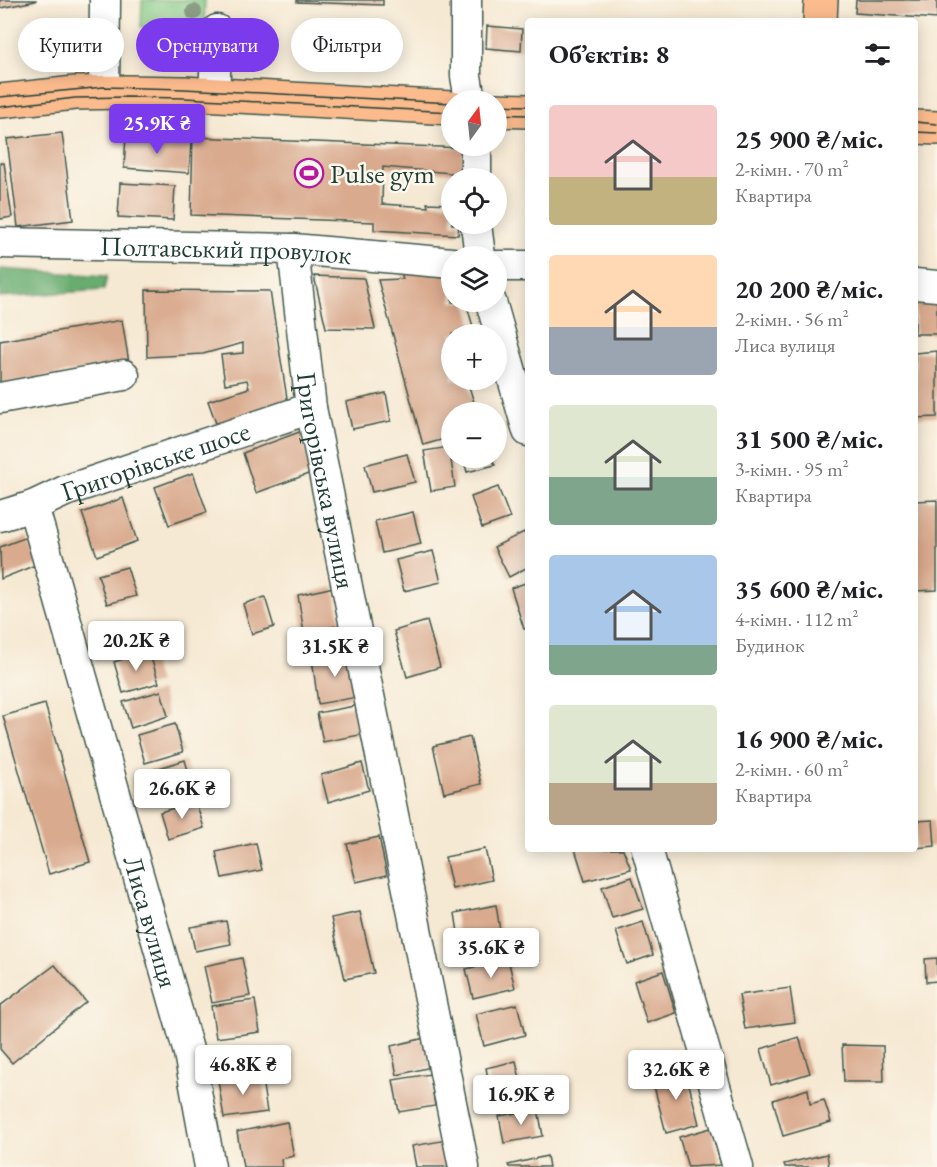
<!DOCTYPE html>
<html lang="uk">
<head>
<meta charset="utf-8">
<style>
	body { margin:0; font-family:"EB Garamond",serif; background:#f2f2f2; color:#202124; height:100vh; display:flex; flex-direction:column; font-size:22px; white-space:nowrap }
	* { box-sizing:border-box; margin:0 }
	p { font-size:20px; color:#757577 }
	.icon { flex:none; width:33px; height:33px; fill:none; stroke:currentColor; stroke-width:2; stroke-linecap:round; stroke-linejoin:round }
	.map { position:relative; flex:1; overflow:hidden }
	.sheet { position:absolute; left:525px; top:18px; width:393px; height:834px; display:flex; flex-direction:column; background:#fff; border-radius:6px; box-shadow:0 3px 15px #0003 }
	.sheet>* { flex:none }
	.banner { position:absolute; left:18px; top:18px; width:417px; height:54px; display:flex; gap:12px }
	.needle { width:39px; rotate:15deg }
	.tools { position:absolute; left:441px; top:90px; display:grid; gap:12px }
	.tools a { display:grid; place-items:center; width:66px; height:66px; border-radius:50%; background:#fff; box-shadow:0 3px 15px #0003; font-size:30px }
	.price { position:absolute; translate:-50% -51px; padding:0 14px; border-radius:6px; background:#fff; color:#222; font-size:20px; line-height:39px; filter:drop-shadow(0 2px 3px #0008) }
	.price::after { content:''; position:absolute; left:50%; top:36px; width:18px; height:14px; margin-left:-9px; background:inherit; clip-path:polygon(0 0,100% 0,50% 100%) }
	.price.active { background:#7c3aed; color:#fff }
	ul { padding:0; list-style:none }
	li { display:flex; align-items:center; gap:18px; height:150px; padding:0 24px }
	li span { display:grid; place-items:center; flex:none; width:168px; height:120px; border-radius:6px; color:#555 }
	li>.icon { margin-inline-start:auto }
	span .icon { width:72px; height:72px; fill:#fffc; stroke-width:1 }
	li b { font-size:26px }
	h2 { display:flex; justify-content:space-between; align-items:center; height:72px; padding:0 24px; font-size:26px }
	.pill { padding:0 21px; border-radius:27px; background:#fff; box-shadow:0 3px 15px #0003; font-size:21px; line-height:54px }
	.pill.active { background:#7c3aed; color:#fff }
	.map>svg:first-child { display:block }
	.green { fill:#80c782; stroke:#50825b; stroke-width:1.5 }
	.forest { fill:#68ac70; stroke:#447452; stroke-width:1.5 }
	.building { fill:#d9aa8e }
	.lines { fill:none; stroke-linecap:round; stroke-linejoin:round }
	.minor-casing { stroke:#3f574c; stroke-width:33 }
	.major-casing { stroke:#3f574c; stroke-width:36 }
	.minor { stroke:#fff; stroke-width:30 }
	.major { stroke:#fbbb8d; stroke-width:33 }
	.tram { stroke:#1f3d34; stroke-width:1.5 }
	.tree { fill:#8d9e87 }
	.labels { text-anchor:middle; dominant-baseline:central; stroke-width:5; stroke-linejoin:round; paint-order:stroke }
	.poi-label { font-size:27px; fill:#1f3d34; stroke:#fbf7ec; text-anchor:start }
	.street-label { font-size:27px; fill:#1f3d34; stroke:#fbf7ec }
</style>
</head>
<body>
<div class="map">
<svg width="937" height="1167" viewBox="0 0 937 1167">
	<rect width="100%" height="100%" fill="#fbf7ec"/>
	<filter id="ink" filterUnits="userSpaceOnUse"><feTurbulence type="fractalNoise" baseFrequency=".0167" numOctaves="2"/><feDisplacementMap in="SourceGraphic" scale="12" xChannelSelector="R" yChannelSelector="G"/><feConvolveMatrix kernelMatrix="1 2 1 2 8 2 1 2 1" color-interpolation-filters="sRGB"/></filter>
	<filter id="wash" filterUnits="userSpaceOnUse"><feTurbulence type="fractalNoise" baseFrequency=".008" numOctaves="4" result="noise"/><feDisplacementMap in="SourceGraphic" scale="24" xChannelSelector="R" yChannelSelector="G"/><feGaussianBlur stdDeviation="1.35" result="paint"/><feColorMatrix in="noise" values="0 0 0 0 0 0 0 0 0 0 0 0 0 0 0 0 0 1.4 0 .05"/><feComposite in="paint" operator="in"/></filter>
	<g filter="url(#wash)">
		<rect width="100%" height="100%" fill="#f6e9d3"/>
		<path class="green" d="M142 0H205L204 29 141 27Z"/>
		<path class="forest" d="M0 269 107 276 104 290 0 297Z"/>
		<g id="blocks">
			<g class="building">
				<path d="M0 0H36V1L0 8Z"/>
				<path d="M297 0H383V5L297 2Z"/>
				<path d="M856 0H937V19L855 13Z"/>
				<path d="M487 26 522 29 521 51 486 48Z"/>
				<path d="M62 133 73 220 18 227 7 139Z"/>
				<path d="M126 136 191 141 189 173 124 168Z"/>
				<path d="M193 137 464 148 462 174 383 167 382 204 428 207 427 203 452 204V224H459L458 235 374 230V222L191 215Z"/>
				<path d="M0 163H4L12 217 0 219Z"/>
				<path d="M120 183 175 186 173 220 118 217Z"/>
				<path d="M400 268 452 273V302H466L475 334H452V380H467L477 412H452V437L423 445 378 280 403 279Z"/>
				<path d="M314 276 364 278 375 329 326 328Z"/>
				<path d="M146 290 270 291 289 411 221 437 208 401 249 388 247 380 225 384 221 355 243 353V343L203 354 147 357Z"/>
				<path d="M915 299 937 300V334H915Z"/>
				<path d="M122 320 129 363 0 384V341Z"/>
				<path d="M937 351V417L915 418V353Z"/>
				<path d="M386 393 391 421 352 429 346 402Z"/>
				<path d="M302 431 311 473 256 493 243 453Z"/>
				<path d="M449 447 455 487 431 491 424 451Z"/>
				<path d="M407 454 415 482 372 492 365 465Z"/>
				<path d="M463 458H492L495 465 467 472Z"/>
				<path d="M193 473 207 512 169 525 155 487Z"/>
				<path d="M498 487 510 518 482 528 471 497Z"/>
				<path d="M123 498 137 541 97 556 82 513Z"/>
				<path d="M937 500V590L915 591V501Z"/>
				<path d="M413 512 421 544 382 553 375 521Z"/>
				<path d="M524 532 528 541V567L509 577 494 547Z"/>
				<path d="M27 537 38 564 1 579 0 547Z"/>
				<path d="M433 551 441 582 404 591 396 560Z"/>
				<path d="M127 567 136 596 107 604 98 575Z"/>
				<path d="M528 582V628L524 629 511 588Z"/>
				<path d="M334 587 341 625 304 633 298 595Z"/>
				<path d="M265 597 274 627 252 634 243 604Z"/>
				<path d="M427 621 440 667 407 677 394 631Z"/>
				<path d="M149 651 159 683 123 693 114 662Z"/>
				<path d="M351 652 358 697 318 704 312 658Z"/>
				<path d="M161 691 168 716 131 728 123 702Z"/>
				<path d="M45 704 90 862 49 874 3 716Z"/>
				<path d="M360 705 365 734 323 742 317 713Z"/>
				<path d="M175 724 183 752 145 763 137 735Z"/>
				<path d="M470 737 481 784 444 793 433 746Z"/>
				<path d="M185 760 193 788 154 798 146 772Z"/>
				<path d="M362 763 369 790 328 802 321 775Z"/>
				<path d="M196 802 204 828 168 839 160 812Z"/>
				<path d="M933 820 935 846 915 848V821Z"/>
				<path d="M379 837 387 875 356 882 347 844Z"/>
				<path d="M256 843 262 870 222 878 216 852Z"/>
				<path d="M485 849 492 880 452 889 445 857Z"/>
				<path d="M575 849H623L631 869 585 881Z"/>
				<path d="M632 877 643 909 612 918 602 887Z"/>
				<path d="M496 905 501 937 460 946 455 913Z"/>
				<path d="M360 912 374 973 345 979 331 918Z"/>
				<path d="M226 921 231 944 195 951 190 927Z"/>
				<path d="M643 922 653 955 627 964 616 931Z"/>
				<path d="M242 958 250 996 212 1003 204 966Z"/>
				<path d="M937 958V981L926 982 925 959Z"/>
				<path d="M508 959 515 988 473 998 466 969Z"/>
				<path d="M55 965 86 1002 12 1063 0 1049V1006Z"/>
				<path d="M663 971 676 1013 647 1023 634 981Z"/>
				<path d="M790 988 795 1022 745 1029 739 995Z"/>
				<path d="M255 1000 260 1032 216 1038 211 1006Z"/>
				<path d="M517 1004 525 1035 484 1046 476 1014Z"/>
				<path d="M799 1037 810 1073 771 1085 761 1049Z"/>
				<path d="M425 1038 431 1067 397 1075 391 1046Z"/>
				<path d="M842 1045 883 1046 884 1082H844Z"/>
				<path d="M516 1061 523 1093 492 1099 486 1068Z"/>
				<path d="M685 1069 699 1124 666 1133 652 1078Z"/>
				<path d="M261 1073 267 1112 224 1118 218 1080Z"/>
				<path d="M430 1074 435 1106 399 1112 393 1080Z"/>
				<path d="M808 1089 810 1104 824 1100 831 1122 783 1136 773 1100Z"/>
				<path d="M538 1109 543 1136 504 1143 499 1116Z"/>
				<path d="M287 1122 294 1156 281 1159 282 1167H243L237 1132Z"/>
				<path d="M711 1128 721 1165 688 1167 679 1137Z"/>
				<path d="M447 1140 453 1167H416L412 1146Z"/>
				<path d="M827 1154 829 1167H785L784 1164Z"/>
				<path d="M547 1156 549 1167H509L508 1165Z"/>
			</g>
		</g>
	</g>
	<g filter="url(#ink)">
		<use href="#blocks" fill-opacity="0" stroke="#3f574c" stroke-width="1.5"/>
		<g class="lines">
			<g class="minor-casing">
				<g id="minor">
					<path d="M466 0V76L470 100"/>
					<path d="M104 92 105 0"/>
					<path d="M214 95 217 30"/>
					<path d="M476 146V178"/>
					<path d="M476 224 480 256"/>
					<path id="s1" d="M0 243 293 249 452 263"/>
					<path id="s2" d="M293 249 311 408 464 1167"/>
					<path d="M496 266H528"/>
					<path d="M915 284 937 286"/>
					<path d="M491 302 528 431"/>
					<path d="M0 398 124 375"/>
					<path id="s3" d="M33 506 189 1053 210 1167"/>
					<path id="s4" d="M0 516 33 506 65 491 311 408"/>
					<path d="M647 849 738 1167"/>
				</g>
			</g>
			<g class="major-casing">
				<g id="major">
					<path d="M820 21 821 0"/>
					<path d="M0 101 75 93 126 92 184 93 452 108"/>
					<path d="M496 110 528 111"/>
					<path d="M915 127 937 128"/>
				</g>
			</g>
			<use href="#minor" class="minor"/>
			<use href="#major" class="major"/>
			<g class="tram">
				<path d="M0 97 104 87 184 89 452 103"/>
				<path d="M496 105 528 106"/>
				<path d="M0 107 75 98 126 97 184 98 452 112"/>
				<path d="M496 114 528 115"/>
				<path d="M915 122 937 124"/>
				<path d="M915 132 937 133"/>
			</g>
		</g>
		<circle class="tree" cx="194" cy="12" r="8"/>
	</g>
	<defs>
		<g id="stadium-ring" transform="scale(1.5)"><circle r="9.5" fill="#fbf7ec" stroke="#b5179e" stroke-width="1.5"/><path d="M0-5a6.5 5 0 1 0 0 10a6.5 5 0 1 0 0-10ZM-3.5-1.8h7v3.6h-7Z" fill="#b5179e"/></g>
	</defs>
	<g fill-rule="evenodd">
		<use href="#stadium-ring" x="309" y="173"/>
	</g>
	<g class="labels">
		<g class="poi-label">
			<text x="330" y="173">Pulse gym</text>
		</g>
		<g class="street-label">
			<text stroke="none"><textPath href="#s1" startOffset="226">Полтавський провулок</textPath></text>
			<text stroke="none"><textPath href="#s4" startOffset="165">Григорівське шосе</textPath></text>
			<text stroke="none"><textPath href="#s2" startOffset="234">Григорівська вулиця</textPath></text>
			<text stroke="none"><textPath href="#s3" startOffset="432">Лиса вулиця</textPath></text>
		</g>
	</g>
</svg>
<div class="tools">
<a><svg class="needle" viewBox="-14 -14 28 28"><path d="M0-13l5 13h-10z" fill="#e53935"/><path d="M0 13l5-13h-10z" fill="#757577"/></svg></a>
<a><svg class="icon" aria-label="locate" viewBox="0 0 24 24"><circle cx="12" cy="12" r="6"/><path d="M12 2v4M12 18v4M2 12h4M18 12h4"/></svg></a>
<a><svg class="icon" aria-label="layers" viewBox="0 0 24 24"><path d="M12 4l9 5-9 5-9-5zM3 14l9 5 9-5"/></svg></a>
<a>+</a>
<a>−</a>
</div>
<b class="price active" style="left:157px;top:155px">25.9K ₴</b>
<b class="price" style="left:136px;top:672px">20.2K ₴</b>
<b class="price" style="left:335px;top:678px">31.5K ₴</b>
<b class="price" style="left:182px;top:820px">26.6K ₴</b>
<b class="price" style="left:491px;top:979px">35.6K ₴</b>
<b class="price" style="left:243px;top:1096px">46.8K ₴</b>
<b class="price" style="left:676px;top:1101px">32.6K ₴</b>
<b class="price" style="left:521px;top:1126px">16.9K ₴</b>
<div class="banner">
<a class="pill">Купити</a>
<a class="pill active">Орендувати</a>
<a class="pill">Фільтри</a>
</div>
<section class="sheet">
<h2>Об’єктів: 8<svg class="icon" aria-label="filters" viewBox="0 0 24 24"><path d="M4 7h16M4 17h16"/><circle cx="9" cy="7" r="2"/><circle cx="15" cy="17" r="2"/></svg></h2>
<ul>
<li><span style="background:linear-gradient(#f6c9c9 60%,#c2b280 0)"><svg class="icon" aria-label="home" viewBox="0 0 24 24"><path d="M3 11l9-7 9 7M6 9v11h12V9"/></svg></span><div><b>25 900 ₴/міс.</b><p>2-кімн. · 70 m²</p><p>Квартира</p></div></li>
<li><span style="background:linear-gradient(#ffd9b3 60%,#9aa5b1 0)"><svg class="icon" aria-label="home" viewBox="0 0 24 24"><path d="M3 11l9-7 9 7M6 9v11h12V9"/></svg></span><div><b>20 200 ₴/міс.</b><p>2-кімн. · 56 m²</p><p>Лиса вулиця</p></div></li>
<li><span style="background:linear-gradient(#dfe7d0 60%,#7fa58c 0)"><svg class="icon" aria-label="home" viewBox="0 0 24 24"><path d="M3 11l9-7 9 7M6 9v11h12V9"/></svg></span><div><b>31 500 ₴/міс.</b><p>3-кімн. · 95 m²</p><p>Квартира</p></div></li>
<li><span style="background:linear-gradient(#a9c7e8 75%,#7fa58c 0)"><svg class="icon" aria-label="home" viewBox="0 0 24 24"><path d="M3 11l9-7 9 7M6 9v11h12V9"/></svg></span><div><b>35 600 ₴/міс.</b><p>4-кімн. · 112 m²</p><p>Будинок</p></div></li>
<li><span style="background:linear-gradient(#dfe7d0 65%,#b9a48a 0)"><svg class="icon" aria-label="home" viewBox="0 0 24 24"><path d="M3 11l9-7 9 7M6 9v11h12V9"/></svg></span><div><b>16 900 ₴/міс.</b><p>2-кімн. · 60 m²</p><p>Квартира</p></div></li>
</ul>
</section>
</div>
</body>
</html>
